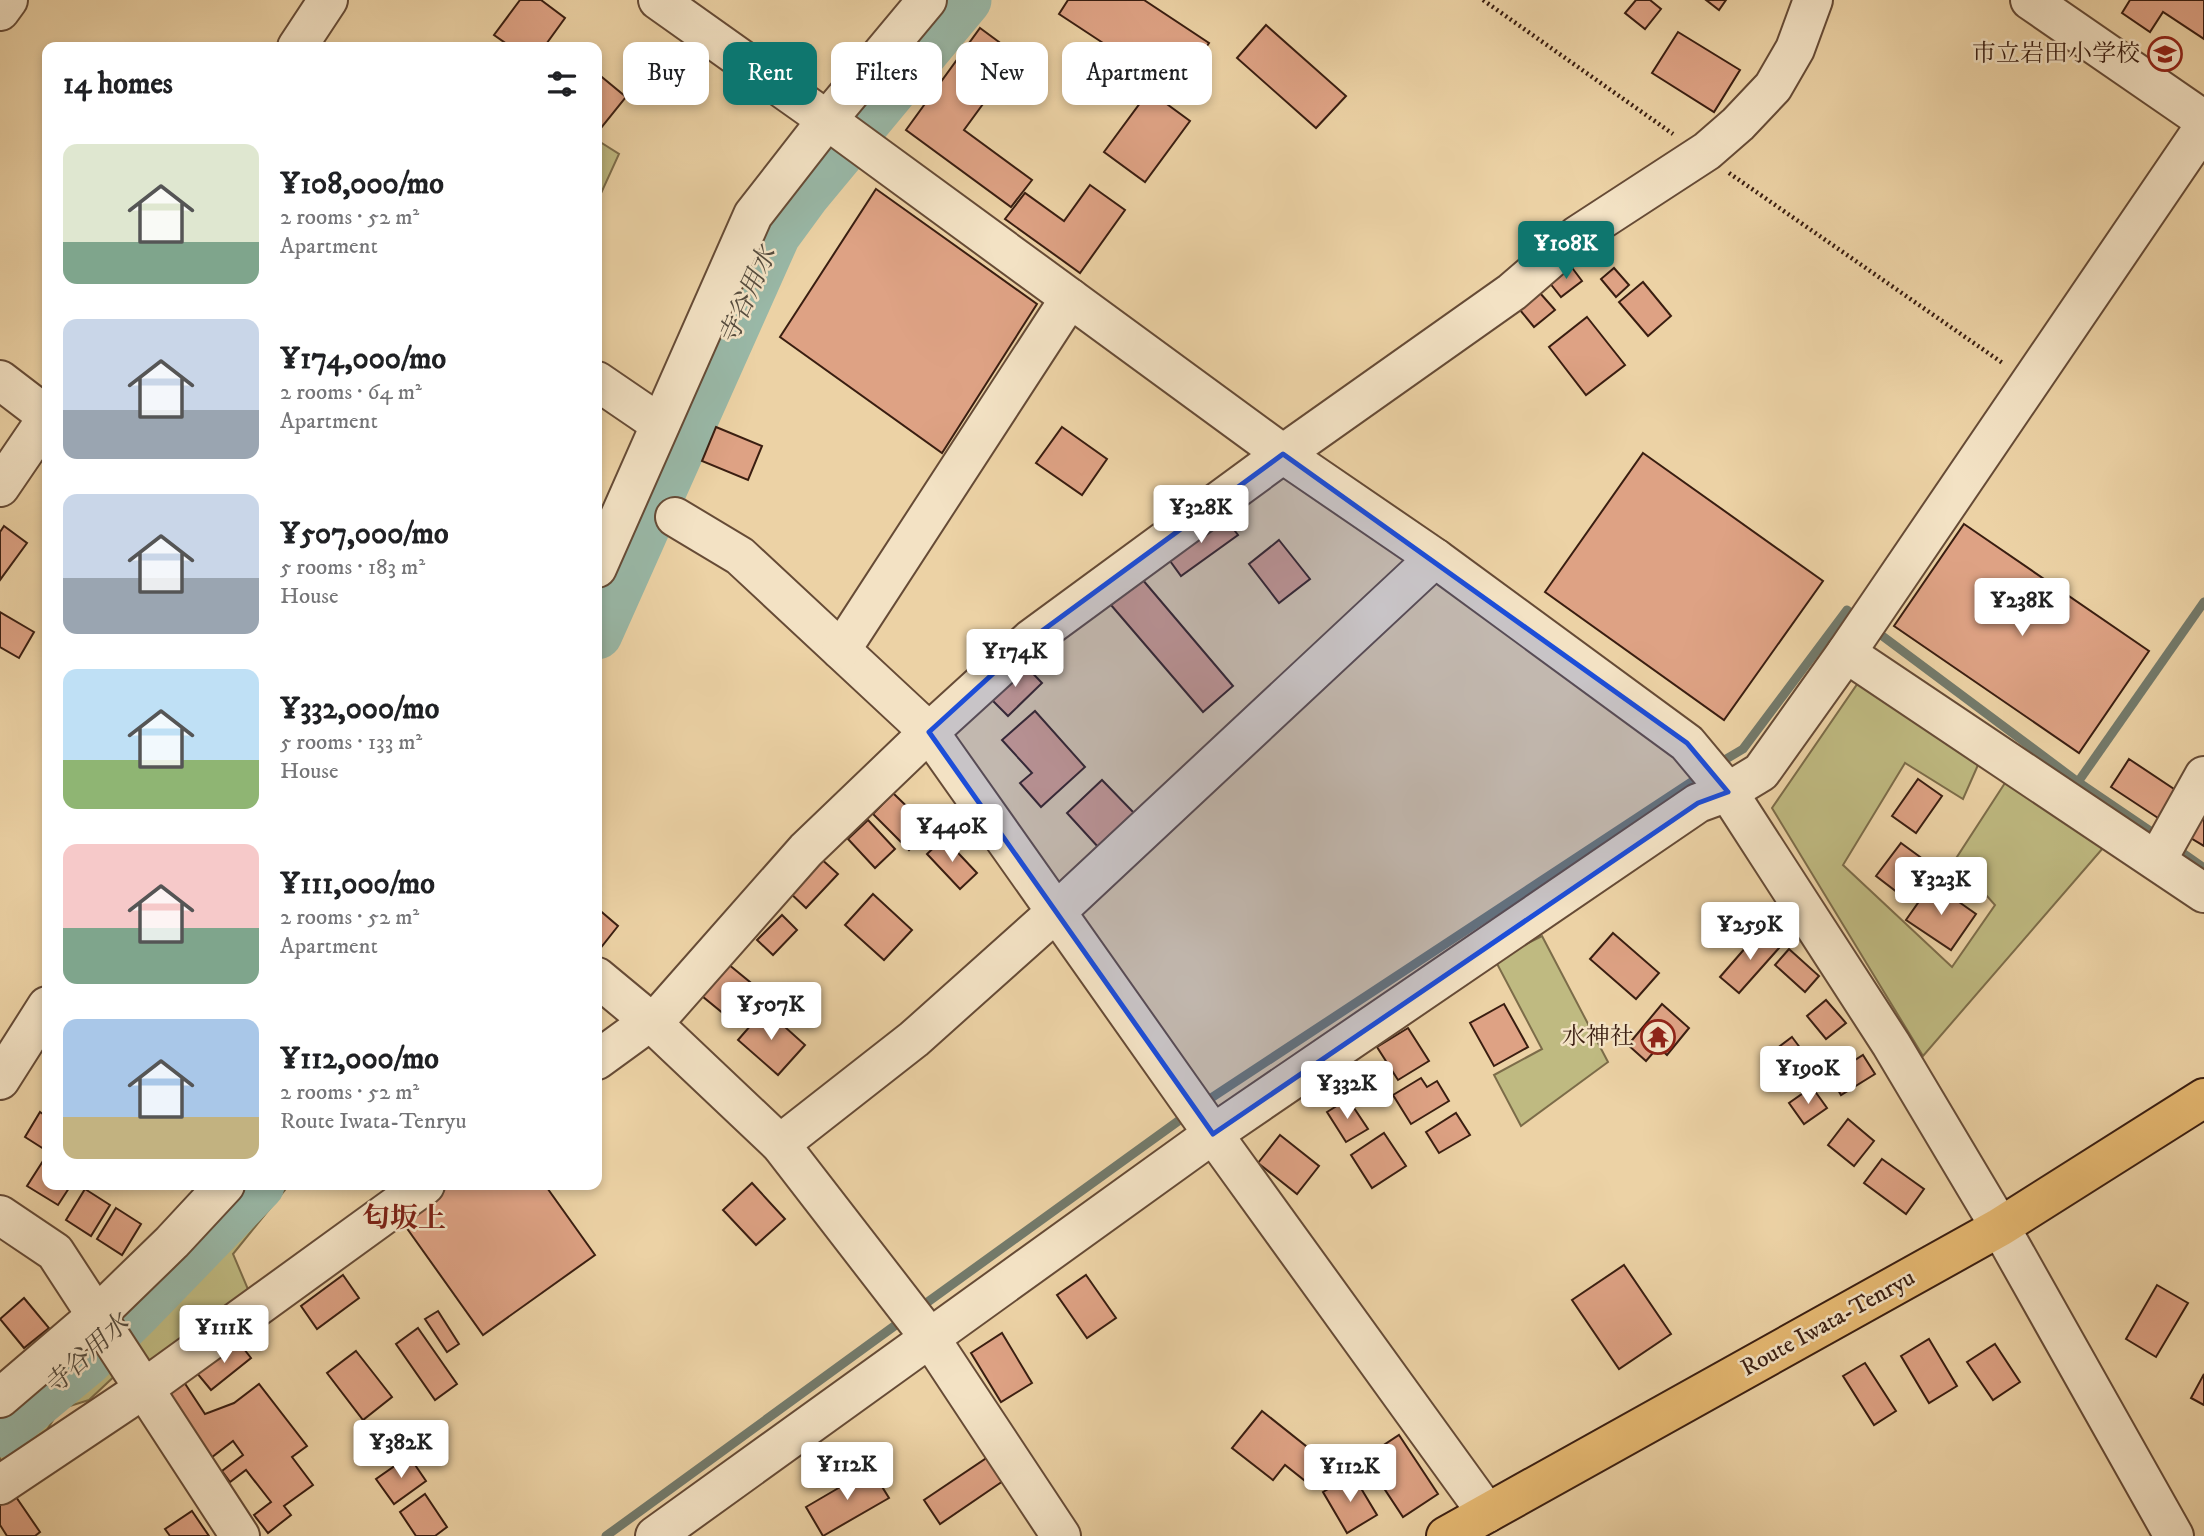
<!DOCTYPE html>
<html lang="en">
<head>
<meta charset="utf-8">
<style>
	body { margin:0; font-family:"IM FELL DW Pica","Noto Serif JP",serif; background:#f2f2f2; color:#202124; height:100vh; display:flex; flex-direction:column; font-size:26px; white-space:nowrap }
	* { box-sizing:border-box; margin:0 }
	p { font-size:23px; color:#757577 }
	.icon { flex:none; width:38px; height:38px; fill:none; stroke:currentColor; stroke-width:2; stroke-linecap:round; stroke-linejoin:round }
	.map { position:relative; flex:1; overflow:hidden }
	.side { position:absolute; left:42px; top:42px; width:560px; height:1148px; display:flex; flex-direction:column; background:#fff; border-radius:14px; box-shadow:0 4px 10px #0003 }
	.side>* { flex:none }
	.guide { position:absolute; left:623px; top:42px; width:665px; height:63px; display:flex; gap:14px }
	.price { position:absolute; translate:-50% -60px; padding:0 16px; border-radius:7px; background:#fff; color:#222; font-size:23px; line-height:46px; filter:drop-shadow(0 2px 4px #0008) }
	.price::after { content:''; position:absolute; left:50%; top:42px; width:21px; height:16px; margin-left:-10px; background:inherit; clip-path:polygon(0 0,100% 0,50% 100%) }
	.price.selected { background:#0f766e; color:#fff }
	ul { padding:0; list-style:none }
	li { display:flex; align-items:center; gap:21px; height:175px; padding:0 21px }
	li span { display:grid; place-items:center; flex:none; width:196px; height:140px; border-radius:14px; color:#555 }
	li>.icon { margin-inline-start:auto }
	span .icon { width:84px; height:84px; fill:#fffc; stroke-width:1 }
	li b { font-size:30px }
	h2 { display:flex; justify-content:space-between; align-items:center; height:84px; padding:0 21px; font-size:30px }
	.tag { padding:0 24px; border-radius:14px; background:#fff; box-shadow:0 4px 10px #0003; font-size:24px; line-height:63px }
	.tag.selected { background:#0f766e; color:#fff }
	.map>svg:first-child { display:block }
	.green { fill:#bfba81; stroke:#7c6c49; stroke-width:2 }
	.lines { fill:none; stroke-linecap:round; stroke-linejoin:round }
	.stream { stroke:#737a6b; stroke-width:9 }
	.river { stroke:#99b8a7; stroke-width:51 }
	.building { fill:#dea284; stroke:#3a1e11; stroke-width:2 }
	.minor-casing { stroke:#664b36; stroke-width:42 }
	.major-casing { stroke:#3a1e11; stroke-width:42 }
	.path { stroke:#3a1e11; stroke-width:4.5; stroke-dasharray:2 3.5; stroke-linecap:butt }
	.minor { stroke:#f3e2c4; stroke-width:38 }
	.major { stroke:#e6b972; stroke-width:38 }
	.marked { fill:#1d4ed8; fill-opacity:0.2; stroke:#1d4ed8; stroke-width:5; stroke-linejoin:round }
	.labels { text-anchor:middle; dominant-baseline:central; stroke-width:5; stroke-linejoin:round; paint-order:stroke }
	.poi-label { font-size:24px; fill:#3a1e11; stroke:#f3e2c4; text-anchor:end }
	.street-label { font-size:24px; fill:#3a1e11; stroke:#f3e2c4 }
	.water-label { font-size:26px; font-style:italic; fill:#564c3e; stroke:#f3e2c4 }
	.quarter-label { font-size:28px; font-weight:bold; fill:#7a1f14; stroke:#f3e2c4 }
</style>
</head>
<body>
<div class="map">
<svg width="2204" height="1536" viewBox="0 0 2204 1536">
	<rect width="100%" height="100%" fill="#ecd2a5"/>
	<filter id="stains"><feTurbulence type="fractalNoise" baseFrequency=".00286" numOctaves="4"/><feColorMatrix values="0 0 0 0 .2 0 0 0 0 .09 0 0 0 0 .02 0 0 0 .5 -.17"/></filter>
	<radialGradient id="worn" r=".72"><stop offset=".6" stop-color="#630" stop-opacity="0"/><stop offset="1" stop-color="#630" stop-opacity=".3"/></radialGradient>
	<g class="green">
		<path d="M597 140 619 154 597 202Z"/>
		<path d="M1858 683 1978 765 1963 799 1905 763 1843 865 1952 967 1995 905 1955 860 2016 766 2103 848 1923 1056 1772 808Z"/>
		<path d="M1542 936 1608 1062 1521 1126 1494 1075 1542 1049 1495 960Z"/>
		<path d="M229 1185H289L233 1254 253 1301 142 1383 121 1370 89 1400 60 1409 45 1433 0 1464V1419L93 1334Z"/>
	</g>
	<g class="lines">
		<g class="stream">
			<path d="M1873 629 2078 782 2159 837"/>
			<path d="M1716 765 1743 749 1847 610 1859 619"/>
			<path d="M2078 782 2204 602"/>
			<path d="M2174 847 2204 868"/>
			<path d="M1202 1104 1702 775"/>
			<path d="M918 1309 1188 1114"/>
			<path d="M606 1536 904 1319"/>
		</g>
		<g class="river">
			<path d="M597 634 775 235 805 194 966 0"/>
			<path d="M0 1432 87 1360 135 1313 259 1185"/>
		</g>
	</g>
	<g class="building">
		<path d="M520 0H541L565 18 544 47H511L494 35Z"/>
		<path d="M1068 0H1144L1209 43 1176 91 1059 14Z"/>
		<path d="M1636 0H1650L1661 9 1645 29 1625 13Z"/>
		<path d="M1706 0H1726L1719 10Z"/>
		<path d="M2130 0H2204V39L2163 12 2150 32 2122 13Z"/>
		<path d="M1266 25 1346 96 1316 128 1237 58Z"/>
		<path d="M980 28 1018 56 964 130 1032 180 1011 207 906 130Z"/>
		<path d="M1678 32 1740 70 1714 112 1652 73Z"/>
		<path d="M597 73 626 97 597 133Z"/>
		<path d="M1149 91 1190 121 1145 182 1104 152Z"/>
		<path d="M1090 185 1125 210 1080 273 1005 219 1025 193 1064 221Z"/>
		<path d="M876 189 1037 304 942 453 780 337Z"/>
		<path d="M1570 265 1582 281 1561 297 1549 282Z"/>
		<path d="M1614 268 1629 285 1616 297 1601 279Z"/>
		<path d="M1643 282 1671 316 1648 336 1619 302Z"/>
		<path d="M1540 293 1555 310 1534 327 1520 310Z"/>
		<path d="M1587 317 1625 365 1586 395 1549 347Z"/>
		<path d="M716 427 762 446 748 480 702 461Z"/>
		<path d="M1062 427 1107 459 1082 495 1036 463Z"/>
		<path d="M1643 453 1823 581 1724 720 1545 592Z"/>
		<path d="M1222 514 1238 535 1181 576 1165 554Z"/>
		<path d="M1964 524 2149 651 2079 753 1894 626Z"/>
		<path d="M4 526 27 543 0 580V532Z"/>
		<path d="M1279 540 1310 579 1279 603 1249 564Z"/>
		<path d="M1142 579 1233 686 1203 712 1111 605Z"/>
		<path d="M0 612 34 632 19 658 0 647Z"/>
		<path d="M1021 661 1042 683 1008 716 987 695Z"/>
		<path d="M1035 711 1085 767 1041 807 1020 783 1032 773 1002 740Z"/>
		<path d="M2129 759 2177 791 2158 818 2111 787Z"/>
		<path d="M1918 779 1942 796 1916 833 1892 816Z"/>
		<path d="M1102 780 1135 814 1099 848 1067 813Z"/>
		<path d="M893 793 930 829 909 850 873 814Z"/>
		<path d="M2204 815V846L2189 837Z"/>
		<path d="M868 820 895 849 875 868 848 839Z"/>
		<path d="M944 838 977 873 960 889 927 854Z"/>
		<path d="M1901 843 1931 865 1906 899 1876 876Z"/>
		<path d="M819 857 838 874 806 908 787 890Z"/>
		<path d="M1932 883 1976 914 1951 950 1906 920Z"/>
		<path d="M873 894 912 930 884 960 845 925Z"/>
		<path d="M597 908 618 926 599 950 597 948Z"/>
		<path d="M782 915 797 930 773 955 757 940Z"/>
		<path d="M1760 931 1779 948 1739 993 1720 977Z"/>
		<path d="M1613 933 1659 973 1636 999 1590 959Z"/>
		<path d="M1789 949 1819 976 1805 992 1775 965Z"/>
		<path d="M728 964 756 987 730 1019 702 996Z"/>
		<path d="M1826 1000 1846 1023 1826 1039 1807 1016Z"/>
		<path d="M1504 1004 1528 1047 1494 1066 1470 1023Z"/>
		<path d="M1662 1004 1689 1028 1667 1055 1658 1047 1646 1061 1628 1045Z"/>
		<path d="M765 1009 805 1045 778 1075 738 1040Z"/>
		<path d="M1408 1028 1429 1061 1398 1080 1377 1047Z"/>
		<path d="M1792 1037 1816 1069 1788 1090 1764 1058Z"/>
		<path d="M1863 1055 1875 1074 1841 1095 1830 1076Z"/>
		<path d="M1421 1078 1427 1087 1437 1081 1449 1101 1411 1124 1393 1095Z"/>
		<path d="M1812 1087 1827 1108 1804 1124 1789 1103Z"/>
		<path d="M1348 1099 1368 1129 1346 1142 1327 1112Z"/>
		<path d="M40 1112 47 1117V1151L25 1137Z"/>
		<path d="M1456 1113 1470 1135 1439 1153 1426 1132Z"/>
		<path d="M1848 1119 1874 1141 1854 1166 1828 1145Z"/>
		<path d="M1384 1133 1406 1166 1372 1188 1351 1155Z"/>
		<path d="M1280 1135 1319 1166 1297 1194 1258 1163Z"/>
		<path d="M1882 1159 1924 1189 1906 1214 1864 1183Z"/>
		<path d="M43 1161 47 1164V1185H71L58 1205 27 1186Z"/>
		<path d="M752 1183 785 1219 756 1245 723 1210Z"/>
		<path d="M451 1185H545L595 1255 483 1335 401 1220Z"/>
		<path d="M85 1189 110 1205 91 1236 66 1220Z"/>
		<path d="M116 1208 141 1224 122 1255 97 1239Z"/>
		<path d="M1624 1265 1671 1334 1619 1369 1572 1300Z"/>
		<path d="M343 1275 359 1298 317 1329 301 1306Z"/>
		<path d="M1086 1275 1116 1318 1087 1338 1057 1295Z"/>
		<path d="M2157 1285 2188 1303 2156 1357 2126 1339Z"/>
		<path d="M24 1298 49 1328 24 1348 0 1319Z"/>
		<path d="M438 1311 459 1344 447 1352 425 1319Z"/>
		<path d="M418 1328 457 1384 435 1400 396 1344Z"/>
		<path d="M1002 1333 1032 1383 1001 1402 971 1353Z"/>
		<path d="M1929 1339 1957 1386 1929 1403 1901 1356Z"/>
		<path d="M237 1340 251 1358 211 1390 196 1372Z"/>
		<path d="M1995 1344 2020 1382 1993 1400 1967 1362Z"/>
		<path d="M356 1351 392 1397 363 1420 327 1373Z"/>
		<path d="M1865 1363 1896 1411 1874 1425 1843 1376Z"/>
		<path d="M2204 1374V1405L2191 1398Z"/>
		<path d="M180 1376 205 1414 234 1403 259 1384 307 1446 292 1457 313 1485 284 1506 291 1515 268 1533 254 1515 271 1502 246 1470 230 1482 222 1471 243 1455 233 1441 203 1464 150 1393Z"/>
		<path d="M1262 1411 1326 1462 1309 1484 1285 1465 1273 1480 1232 1448Z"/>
		<path d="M1399 1435 1438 1494 1403 1517 1364 1458Z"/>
		<path d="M991 1455 1006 1479 940 1524 924 1500Z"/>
		<path d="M409 1456 426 1481 394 1504 376 1479Z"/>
		<path d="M871 1469 889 1498 823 1536 806 1507Z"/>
		<path d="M1353 1475 1377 1515 1347 1533 1323 1492Z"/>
		<path d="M14 1494 40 1532 35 1536H7L0 1525V1504Z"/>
		<path d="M425 1494 447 1527 435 1536H416L400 1512Z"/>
		<path d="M192 1511 209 1536H170L165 1529Z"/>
	</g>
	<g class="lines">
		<g class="minor-casing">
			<g id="minor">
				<path d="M658 0 827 120 1283 454 1435 558 1687 743 1728 792 1891 1044 2000 1227 2174 1536"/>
				<path d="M2030 0 2204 120"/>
				<path d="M0 11 8 0"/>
				<path d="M297 47 328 0"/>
				<path d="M0 380 47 416"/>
				<path d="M597 381 660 424"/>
				<path d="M0 487 47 418"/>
				<path d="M675 517 740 556 929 732 1213 1134 1487 1513"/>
				<path d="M597 568 753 215 827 120 927 0"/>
				<path d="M841 650 1070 298"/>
				<path d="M1846 653 2204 893"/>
				<path d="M2157 860 2204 776"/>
				<path d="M597 977 650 1021 780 1144 930 1338 1061 1536"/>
				<path d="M597 1060 663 1012 806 850 929 732 1031 639 1283 454 1512 292 1578 235 1707 151 1738 124 1773 87 1795 49 1813 0"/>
				<path d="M0 1080 47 1006"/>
				<path d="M780 1144 914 1039 1056 912 1435 558"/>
				<path d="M0 1215 55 1252 240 1536"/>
				<path d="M0 1398 97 1315 172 1242 225 1185"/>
				<path d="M0 1485 145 1388 425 1185"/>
				<path d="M655 1536 1213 1134 1698 803 1728 792 1761 772 1846 653 2204 127"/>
			</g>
		</g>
		<g class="major-casing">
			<path id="major" d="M1446 1536 2000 1227 2204 1098"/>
		</g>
		<g class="path">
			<path d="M1483 0 1673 134"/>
			<path d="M1729 173 2004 364"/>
		</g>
		<use href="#minor" class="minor"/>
		<use href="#major" class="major"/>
	</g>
	<path class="marked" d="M1283 454 1687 743 1728 792 1698 803 1213 1134 929 732 1031 639Z"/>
	<defs>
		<g id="school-ring" transform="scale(1.75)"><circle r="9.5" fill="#f3e2c4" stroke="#8f2418" stroke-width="1.5"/><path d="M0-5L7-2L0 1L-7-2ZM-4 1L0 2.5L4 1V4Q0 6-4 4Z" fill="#8f2418"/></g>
		<g id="temple-ring" transform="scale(1.75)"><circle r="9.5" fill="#f3e2c4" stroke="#8f2418" stroke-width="1.5"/><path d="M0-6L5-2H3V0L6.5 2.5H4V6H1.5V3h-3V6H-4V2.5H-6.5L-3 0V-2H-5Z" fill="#8f2418"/></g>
	</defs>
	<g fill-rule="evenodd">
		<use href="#school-ring" x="2165" y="54"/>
		<use href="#temple-ring" x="1658" y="1037"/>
	</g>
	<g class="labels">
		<g class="poi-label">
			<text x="2140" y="54">市立岩田小学校</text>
			<text x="1634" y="1037">水神社</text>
		</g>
		<g class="street-label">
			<text transform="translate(1828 1323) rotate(-29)">Route Iwata-Tenryu</text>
		</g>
		<g class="water-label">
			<text transform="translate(748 296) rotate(-66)">寺谷用水</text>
			<text transform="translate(87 1355) rotate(-43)">寺谷用水</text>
		</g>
		<g class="quarter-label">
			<text x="404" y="1218">匂坂上</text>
		</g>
	</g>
	<rect width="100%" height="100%" filter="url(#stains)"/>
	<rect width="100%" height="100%" fill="url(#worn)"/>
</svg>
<b class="price selected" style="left:1566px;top:281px">¥108K</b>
<b class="price" style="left:1201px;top:545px">¥328K</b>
<b class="price" style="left:2022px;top:638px">¥238K</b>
<b class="price" style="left:1015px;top:689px">¥174K</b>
<b class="price" style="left:952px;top:864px">¥440K</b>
<b class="price" style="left:1941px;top:917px">¥323K</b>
<b class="price" style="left:1750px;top:962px">¥259K</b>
<b class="price" style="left:771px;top:1042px">¥507K</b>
<b class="price" style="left:1808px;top:1106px">¥190K</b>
<b class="price" style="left:1347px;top:1121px">¥332K</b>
<b class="price" style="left:224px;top:1365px">¥111K</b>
<b class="price" style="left:401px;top:1480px">¥382K</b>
<b class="price" style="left:847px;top:1502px">¥112K</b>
<b class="price" style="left:1350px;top:1504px">¥112K</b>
<div class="guide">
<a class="tag">Buy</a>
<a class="tag selected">Rent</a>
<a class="tag">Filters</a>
<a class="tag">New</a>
<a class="tag">Apartment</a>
</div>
<section class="side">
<h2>14 homes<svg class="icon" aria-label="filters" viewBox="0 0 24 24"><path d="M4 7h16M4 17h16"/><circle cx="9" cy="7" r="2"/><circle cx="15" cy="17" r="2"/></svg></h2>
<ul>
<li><span style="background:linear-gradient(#dfe7d0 70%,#7fa58c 0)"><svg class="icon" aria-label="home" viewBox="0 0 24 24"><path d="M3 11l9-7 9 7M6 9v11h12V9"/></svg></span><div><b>¥108,000/mo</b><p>2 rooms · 52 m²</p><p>Apartment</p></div></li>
<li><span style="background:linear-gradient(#c9d6e8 65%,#9aa5b1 0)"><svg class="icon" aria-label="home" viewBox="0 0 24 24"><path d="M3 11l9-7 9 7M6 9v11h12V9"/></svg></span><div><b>¥174,000/mo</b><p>2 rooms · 64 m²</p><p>Apartment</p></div></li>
<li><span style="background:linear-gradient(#c9d6e8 60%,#9aa5b1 0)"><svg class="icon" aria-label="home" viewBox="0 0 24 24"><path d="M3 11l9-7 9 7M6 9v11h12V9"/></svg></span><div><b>¥507,000/mo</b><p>5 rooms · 183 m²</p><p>House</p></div></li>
<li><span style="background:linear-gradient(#bfe0f5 65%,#8fb573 0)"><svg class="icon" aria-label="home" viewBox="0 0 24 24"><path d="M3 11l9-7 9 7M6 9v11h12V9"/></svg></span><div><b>¥332,000/mo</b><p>5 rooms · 133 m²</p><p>House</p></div></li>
<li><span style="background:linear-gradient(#f6c9c9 60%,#7fa58c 0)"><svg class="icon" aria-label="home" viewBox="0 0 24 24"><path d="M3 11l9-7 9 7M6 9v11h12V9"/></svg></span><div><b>¥111,000/mo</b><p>2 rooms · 52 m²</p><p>Apartment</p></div></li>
<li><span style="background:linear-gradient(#a9c7e8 70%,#c2b280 0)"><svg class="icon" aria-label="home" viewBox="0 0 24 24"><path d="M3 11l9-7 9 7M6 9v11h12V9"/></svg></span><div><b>¥112,000/mo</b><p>2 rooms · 52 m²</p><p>Route Iwata-Tenryu</p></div></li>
</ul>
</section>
</div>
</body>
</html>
